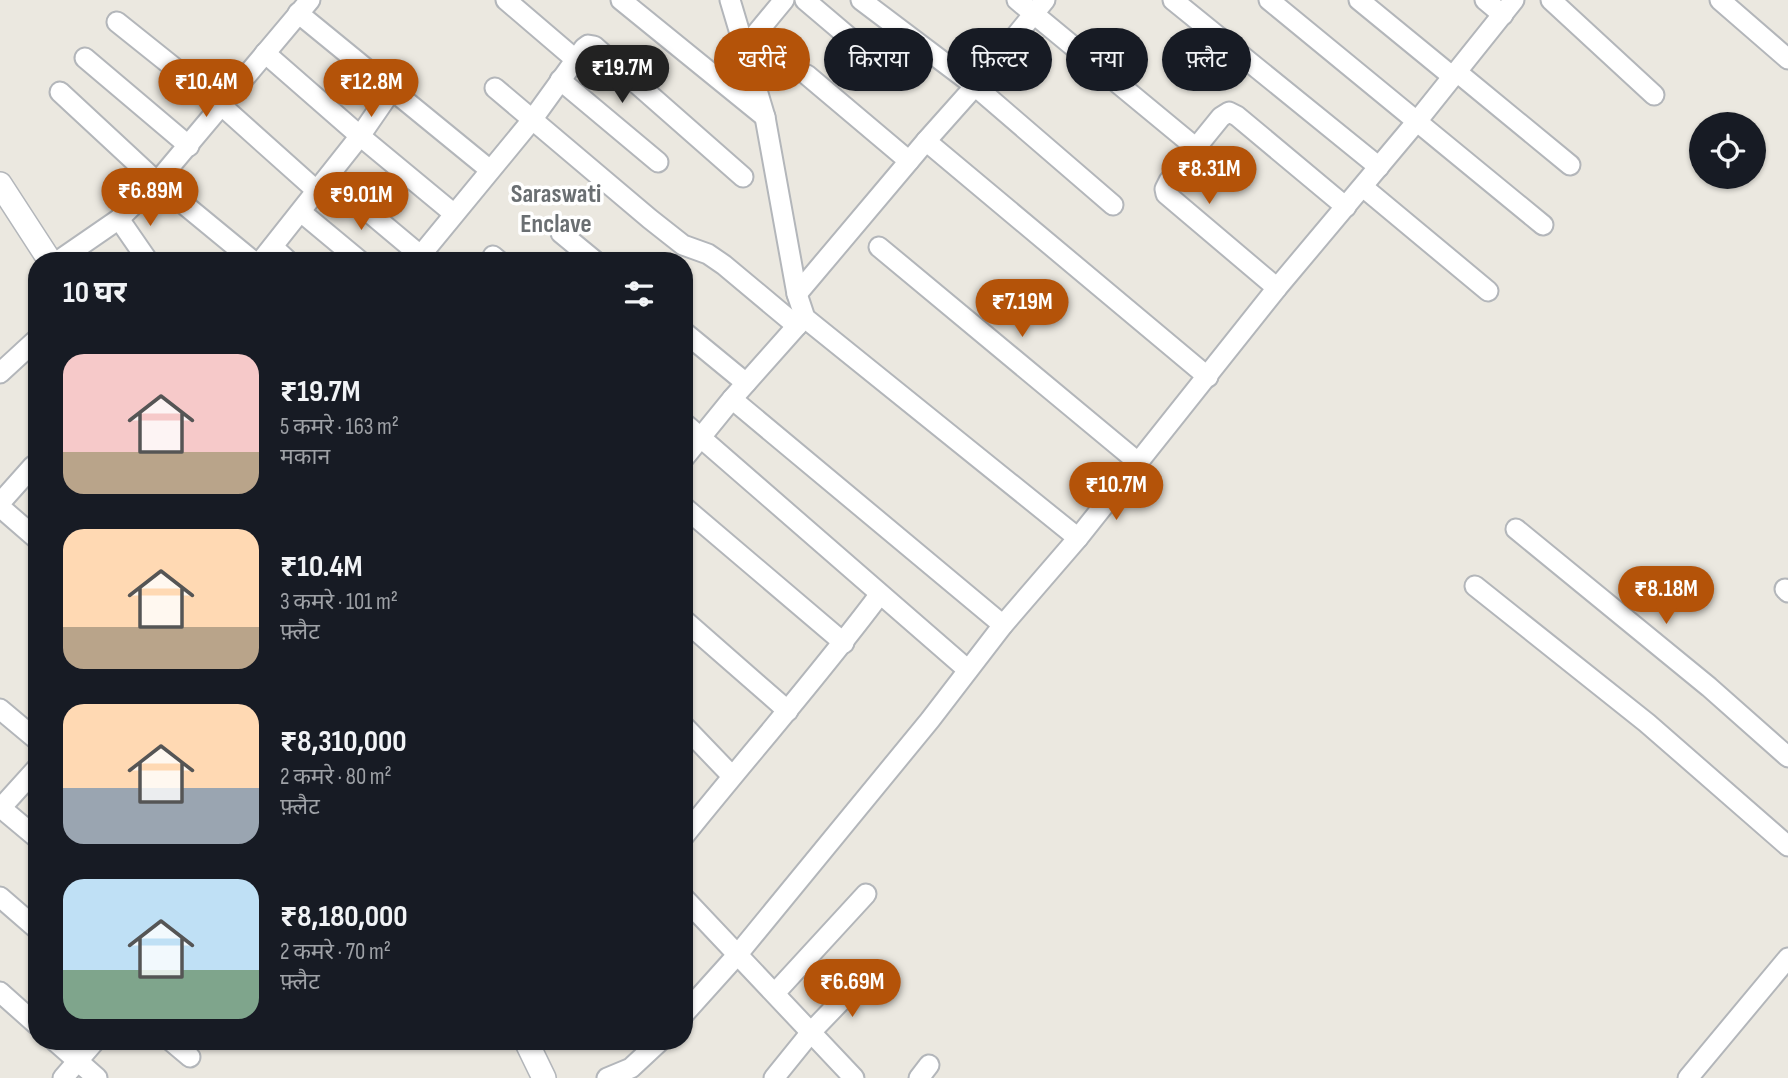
<!DOCTYPE html>
<html lang="hi">
<head>
<meta charset="utf-8">
<style>
	body { margin:0; font-family:"Sofia Sans Condensed","Noto Sans Devanagari",sans-serif; background:#20242c; color:#f1f3f6; height:100vh; display:flex; flex-direction:column; font-size:26px; white-space:nowrap }
	* { box-sizing:border-box; margin:0 }
	p { font-size:23px; color:#9ea1a6 }
	.icon { flex:none; width:38px; height:38px; fill:none; stroke:currentColor; stroke-width:2; stroke-linecap:round; stroke-linejoin:round }
	.map { position:relative; flex:1; overflow:hidden }
	.details { position:absolute; left:28px; top:252px; width:665px; height:798px; display:flex; flex-direction:column; background:#171b24; border-radius:28px; box-shadow:0 2px 5px #0004 }
	.details>* { flex:none }
	.guide { position:absolute; left:714px; top:28px; width:665px; height:63px; display:flex; gap:14px }
	.buttons { position:absolute; left:1689px; top:112px; display:grid; gap:14px }
	.buttons a { display:grid; place-items:center; width:77px; height:77px; border-radius:50%; background:#171b24; box-shadow:0 2px 5px #0004; font-size:35px }
	.price { position:absolute; translate:-50% -60px; padding:0 16px; border-radius:24px; background:#b45309; color:#fff; font-size:23px; line-height:46px; filter:drop-shadow(0 2px 4px #0008) }
	.price::after { content:''; position:absolute; left:50%; top:42px; width:21px; height:16px; margin-left:-10px; background:inherit; clip-path:polygon(0 0,100% 0,50% 100%) }
	.price.current { background:#222; color:#fff }
	ul { padding:0; list-style:none }
	li { display:flex; align-items:center; gap:21px; height:175px; padding:0 35px }
	li span { display:grid; place-items:center; flex:none; width:196px; height:140px; border-radius:21px; color:#555 }
	li>.icon { margin-inline-start:auto }
	span .icon { width:84px; height:84px; fill:#fffc; stroke-width:1 }
	li b { font-size:30px }
	h2 { display:flex; justify-content:space-between; align-items:center; height:84px; padding:0 35px; font-size:30px }
	.pill { padding:0 24px; border-radius:32px; background:#171b24; box-shadow:0 2px 5px #0004; font-size:24px; line-height:63px }
	.pill.current { background:#b45309; color:#fff }
	.map>svg:first-child { display:block }
	.lines { fill:none; stroke-linecap:round; stroke-linejoin:round }
	.minor-casing { stroke:#b3b6ba; stroke-width:23 }
	.tertiary-casing { stroke:#b3b6ba; stroke-width:26 }
	.minor { stroke:#fff; stroke-width:19 }
	.tertiary { stroke:#fff; stroke-width:23 }
	.labels { text-anchor:middle; dominant-baseline:central; stroke-width:7; stroke-linejoin:round; paint-order:stroke }
	.neighbourhood-label { font-size:26px; font-weight:bold; fill:#6a6f72; stroke:#fff }
</style>
</head>
<body>
<div class="map">
<svg width="1788" height="1078" viewBox="0 0 1788 1078">
	<rect width="100%" height="100%" fill="#ebe8e0"/>
	<g class="lines">
		<g class="minor-casing">
			<g id="minor">
				<path d="M506 0 575 59"/>
				<path d="M621 0 765 117"/>
				<path d="M730 0 765 117 797 294 805 318 1078 538"/>
				<path d="M805 0 884 67"/>
				<path d="M861 0 975 86 1113 205"/>
				<path d="M1017 0 1195 147"/>
				<path d="M1173 0 1379 167"/>
				<path d="M1269 0 1543 225"/>
				<path d="M1359 0 1453 77"/>
				<path d="M1485 0 1503 15"/>
				<path d="M1551 0 1654 95"/>
				<path d="M1720 0 1788 59"/>
				<path d="M298 13 490 170"/>
				<path d="M117 22 222 106 317 191"/>
				<path d="M745 47 784 0"/>
				<path d="M265 53 360 136 453 213"/>
				<path d="M85 58 189 146"/>
				<path d="M1457 72 1570 165"/>
				<path d="M807 75 909 161"/>
				<path d="M560 80 658 162"/>
				<path d="M495 88 650 219 683 245 708 254 724 265 797 326"/>
				<path d="M60 92 157 182 253 261"/>
				<path d="M926 141 1208 377"/>
				<path d="M328 178 420 255"/>
				<path d="M1363 187 1488 291"/>
				<path d="M301 212 360 261"/>
				<path d="M119 219 148 261"/>
				<path d="M561 233 595 261"/>
				<path d="M273 247 288 261"/>
				<path d="M879 247 1139 463"/>
				<path d="M493 256 499 261"/>
				<path d="M58 261 119 219 157 182 310 0"/>
				<path d="M261 261 360 136 391 91"/>
				<path d="M416 261 532 120 584 48 588 45 594 46 743 177"/>
				<path d="M1277 288 1166 194 1165 189 1169 181 1221 117 1229 112 1237 116 1346 207"/>
				<path d="M797 294 926 141 975 86 1045 0"/>
				<path d="M684 332 746 383"/>
				<path d="M0 373 37 339"/>
				<path d="M732 399 1003 625"/>
				<path d="M684 423 968 670"/>
				<path d="M684 458 732 399 804 318"/>
				<path d="M0 503 33 466"/>
				<path d="M0 507 37 539"/>
				<path d="M684 507 844 643"/>
				<path d="M1516 529 1709 687 1788 757"/>
				<path d="M1475 586 1647 723 1788 846"/>
				<path d="M1785 589 1788 592"/>
				<path d="M684 620 788 711"/>
				<path d="M0 709 37 740"/>
				<path d="M684 726 732 776"/>
				<path d="M0 807 37 838"/>
				<path d="M0 809 37 768"/>
				<path d="M684 836C749 755 818 677 880 594"/>
				<path d="M0 897 37 929"/>
				<path d="M684 898 854 1078"/>
				<path d="M0 992 37 1025"/>
				<path d="M775 993 866 894"/>
				<path d="M684 1014 738 954 930 720 1003 625 1078 538 1277 288 1418 120 1514 0"/>
				<path d="M55 1041 97 1078"/>
				<path d="M171 1041 190 1057"/>
				<path d="M63 1078 95 1041"/>
				<path d="M607 1078 631 1068 660 1041"/>
				<path d="M774 1078 812 1031 862 979"/>
				<path d="M919 1078 929 1065"/>
				<path d="M1688 1078 1788 958"/>
			</g>
		</g>
		<g class="tertiary-casing">
			<g id="tertiary">
				<path d="M0 184 50 261"/>
				<path d="M526 1041 544 1078"/>
			</g>
		</g>
		<use href="#minor" class="minor"/>
		<use href="#tertiary" class="tertiary"/>
	</g>
	<g class="labels">
		<g class="neighbourhood-label">
			<text x="556" y="194">Saraswati<tspan x="556" dy="30">Enclave</tspan></text>
		</g>
	</g>
</svg>
<div class="buttons">
<a><svg class="icon" aria-label="locate" viewBox="0 0 24 24"><circle cx="12" cy="12" r="6"/><path d="M12 2v4M12 18v4M2 12h4M18 12h4"/></svg></a>
</div>
<b class="price current" style="left:622px;top:105px">₹19.7M</b>
<b class="price" style="left:206px;top:119px">₹10.4M</b>
<b class="price" style="left:371px;top:119px">₹12.8M</b>
<b class="price" style="left:1209px;top:206px">₹8.31M</b>
<b class="price" style="left:150px;top:228px">₹6.89M</b>
<b class="price" style="left:361px;top:232px">₹9.01M</b>
<b class="price" style="left:1022px;top:339px">₹7.19M</b>
<b class="price" style="left:1116px;top:522px">₹10.7M</b>
<b class="price" style="left:1666px;top:626px">₹8.18M</b>
<b class="price" style="left:852px;top:1019px">₹6.69M</b>
<div class="guide">
<a class="pill current">खरीदें</a>
<a class="pill">किराया</a>
<a class="pill">फ़िल्टर</a>
<a class="pill">नया</a>
<a class="pill">फ़्लैट</a>
</div>
<section class="details">
<h2>10 घर<svg class="icon" aria-label="filters" viewBox="0 0 24 24"><path d="M4 7h16M4 17h16"/><circle cx="9" cy="7" r="2"/><circle cx="15" cy="17" r="2"/></svg></h2>
<ul>
<li><span style="background:linear-gradient(#f6c9c9 70%,#b9a48a 0)"><svg class="icon" aria-label="home" viewBox="0 0 24 24"><path d="M3 11l9-7 9 7M6 9v11h12V9"/></svg></span><div><b>₹19.7M</b><p>5 कमरे · 163 m²</p><p>मकान</p></div></li>
<li><span style="background:linear-gradient(#ffd9b3 70%,#b9a48a 0)"><svg class="icon" aria-label="home" viewBox="0 0 24 24"><path d="M3 11l9-7 9 7M6 9v11h12V9"/></svg></span><div><b>₹10.4M</b><p>3 कमरे · 101 m²</p><p>फ़्लैट</p></div></li>
<li><span style="background:linear-gradient(#ffd9b3 60%,#9aa5b1 0)"><svg class="icon" aria-label="home" viewBox="0 0 24 24"><path d="M3 11l9-7 9 7M6 9v11h12V9"/></svg></span><div><b>₹8,310,000</b><p>2 कमरे · 80 m²</p><p>फ़्लैट</p></div></li>
<li><span style="background:linear-gradient(#bfe0f5 65%,#7fa58c 0)"><svg class="icon" aria-label="home" viewBox="0 0 24 24"><path d="M3 11l9-7 9 7M6 9v11h12V9"/></svg></span><div><b>₹8,180,000</b><p>2 कमरे · 70 m²</p><p>फ़्लैट</p></div></li>
</ul>
</section>
</div>
</body>
</html>
